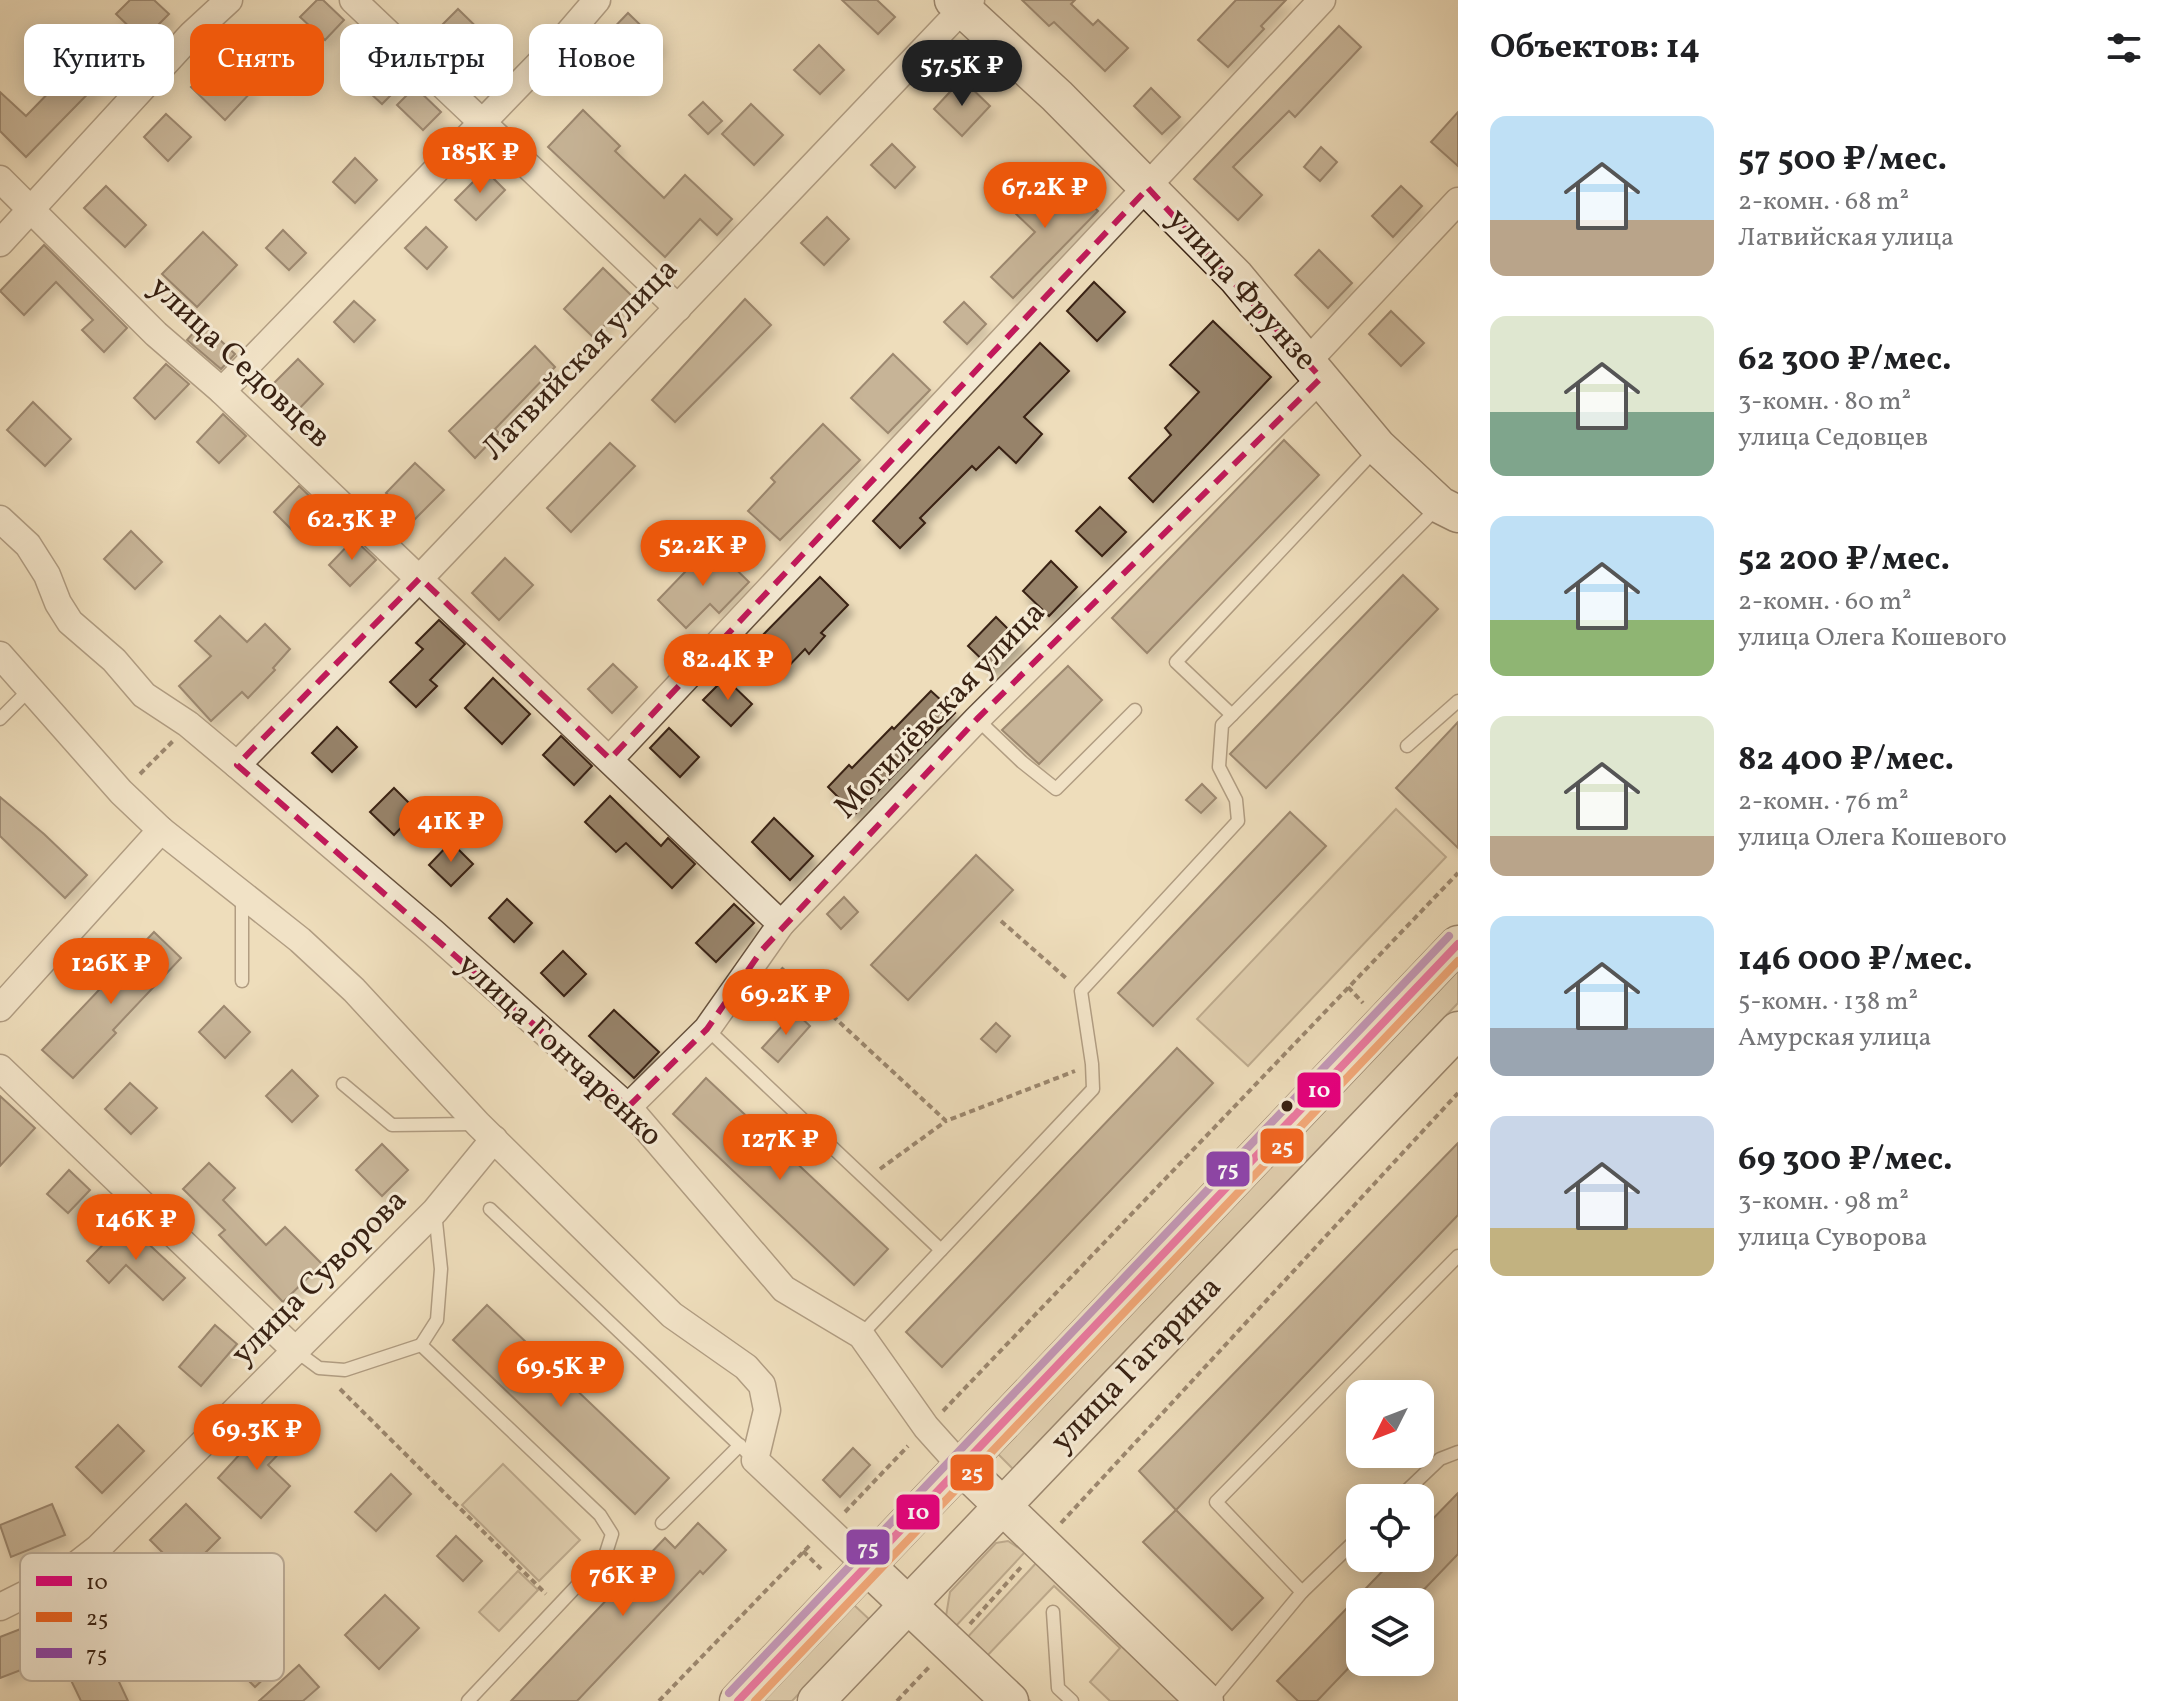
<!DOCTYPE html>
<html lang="ru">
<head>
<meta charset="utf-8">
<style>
	body { margin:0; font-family:Vollkorn,serif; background:#f6f6f6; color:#202124; height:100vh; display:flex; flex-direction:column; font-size:30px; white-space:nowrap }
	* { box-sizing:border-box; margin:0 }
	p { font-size:26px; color:#757577 }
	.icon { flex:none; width:44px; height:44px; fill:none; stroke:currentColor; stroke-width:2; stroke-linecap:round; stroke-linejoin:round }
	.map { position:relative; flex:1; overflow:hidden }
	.panel { display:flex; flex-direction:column; background:#fff; width:720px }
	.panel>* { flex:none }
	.banner { position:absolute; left:24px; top:24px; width:760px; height:72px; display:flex; gap:16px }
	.needle { width:52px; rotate:228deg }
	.buttons { position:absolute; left:1346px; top:1380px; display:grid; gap:16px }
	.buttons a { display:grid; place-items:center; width:88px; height:88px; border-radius:16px; background:#fff; box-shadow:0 4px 20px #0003; font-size:40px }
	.price { position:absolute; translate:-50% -68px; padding:0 18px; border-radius:28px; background:#ea580c; color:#fff; font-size:26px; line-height:52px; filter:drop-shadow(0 2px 4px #0008) }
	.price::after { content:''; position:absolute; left:50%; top:48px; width:24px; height:18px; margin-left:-12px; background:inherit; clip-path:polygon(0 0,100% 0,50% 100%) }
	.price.selected { background:#222; color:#fff }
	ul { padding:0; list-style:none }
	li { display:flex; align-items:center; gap:24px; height:200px; padding:0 32px }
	li span { display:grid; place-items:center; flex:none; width:224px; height:160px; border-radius:16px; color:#555 }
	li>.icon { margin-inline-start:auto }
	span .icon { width:96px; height:96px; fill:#fffc; stroke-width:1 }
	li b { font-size:34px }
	h2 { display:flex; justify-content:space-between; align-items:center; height:96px; padding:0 32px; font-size:34px }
	.pill { padding:0 28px; border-radius:16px; background:#fff; box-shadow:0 4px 20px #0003; font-size:28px; line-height:72px }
	.pill.selected { background:#ea580c; color:#fff }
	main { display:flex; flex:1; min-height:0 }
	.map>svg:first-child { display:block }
	.green { fill:#cfbd9e; stroke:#847058; stroke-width:2 }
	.building { fill:#97836a; stroke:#392213; stroke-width:2; filter:url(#shadow) }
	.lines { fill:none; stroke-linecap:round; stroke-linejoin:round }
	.lane-casing { stroke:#66513d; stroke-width:15 }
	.street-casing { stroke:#66513d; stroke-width:29 }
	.secondary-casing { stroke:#392213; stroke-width:39 }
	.path { stroke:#392213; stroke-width:4; stroke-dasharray:6 4; stroke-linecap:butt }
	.lane { stroke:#f4e9d3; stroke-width:12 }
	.street { stroke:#f4e9d3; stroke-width:26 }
	.secondary { stroke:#f4e9d3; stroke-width:36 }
	.bus-1-casing { stroke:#f4e9d3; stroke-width:14 }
	.bus-2-casing { stroke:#f4e9d3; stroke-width:14 }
	.bus-3-casing { stroke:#f4e9d3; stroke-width:14 }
	.bus-1 { stroke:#e5007d; stroke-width:8 }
	.bus-2 { stroke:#f26522; stroke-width:8 }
	.bus-3 { stroke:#8e44ad; stroke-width:8 }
	.marked { fill:none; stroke:#c2185b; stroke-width:6; stroke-dasharray:16 10; stroke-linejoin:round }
	.bus-dot { fill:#392213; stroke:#f4e9d3; stroke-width:3 }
	.labels { text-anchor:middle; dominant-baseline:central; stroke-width:6; stroke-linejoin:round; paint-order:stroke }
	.street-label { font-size:32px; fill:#392213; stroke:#f4e9d3 }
	.key { fill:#f4e9d3; stroke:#bcad99; stroke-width:2 }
	.key-label { font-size:22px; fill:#392213 }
	.line-badge { stroke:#f4e9d3; stroke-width:3 }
	.badge-label { font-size:22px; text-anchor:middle; font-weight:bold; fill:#fff }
</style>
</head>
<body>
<main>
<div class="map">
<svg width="1458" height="1701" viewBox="0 0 1458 1701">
	<defs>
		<filter id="shadow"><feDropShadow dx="5" dy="8" stdDeviation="4" flood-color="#0004"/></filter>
	</defs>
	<rect width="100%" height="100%" fill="#edb"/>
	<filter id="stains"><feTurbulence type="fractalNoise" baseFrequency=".0025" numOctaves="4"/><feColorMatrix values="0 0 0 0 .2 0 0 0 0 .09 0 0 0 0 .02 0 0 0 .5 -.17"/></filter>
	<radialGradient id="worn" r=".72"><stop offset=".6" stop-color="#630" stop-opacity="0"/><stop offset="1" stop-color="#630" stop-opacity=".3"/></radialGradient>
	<g class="green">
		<path d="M1396 809 1446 857 1248 1066 1197 1019Z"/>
		<path d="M1458 970V1003L1014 1470 998 1454Z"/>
		<path d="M503 1464 580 1540 539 1581 462 1505Z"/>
		<path d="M1008 1541 1025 1552 955 1627 946 1616 950 1592 996 1543Z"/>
		<path d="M1038 1561 1190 1701H1110L1090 1682 1120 1648 1054 1586 985 1658 1030 1701H1026L964 1641Z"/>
		<path d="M518 1571 538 1590 499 1631 479 1612Z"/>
		<path d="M854 1605 870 1620 792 1701H762Z"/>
	</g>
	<g class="building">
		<path d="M130 0H154L169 14 143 40 116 14Z"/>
		<path d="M317 0H323L344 20 325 40 300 17Z"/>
		<path d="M842 0H877L895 17 878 34Z"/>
		<path d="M1022 0H1075L1071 4 1093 25 1098 20 1128 48 1105 71 1054 22 1049 26Z"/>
		<path d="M1236 0H1286L1261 26 1264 29 1228 67 1198 40Z"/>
		<path d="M458 9 498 48 478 68 438 29Z"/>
		<path d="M628 13 660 44 635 71 602 40Z"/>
		<path d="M1339 26 1361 47 1295 117 1289 111 1233 167 1262 195 1238 220 1194 179Z"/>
		<path d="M95 45 116 65 26 157 0 131V92L26 116Z"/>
		<path d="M819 45 844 70 820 94 794 70Z"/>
		<path d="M220 58 253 90 225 120 191 87Z"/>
		<path d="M372 63 399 87 382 104 356 80Z"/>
		<path d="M962 79 990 106 962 136 934 109Z"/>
		<path d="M415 87 441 112 423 130 397 105Z"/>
		<path d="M1151 88 1180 117 1162 134 1134 106Z"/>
		<path d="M703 102 722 121 708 134 689 115Z"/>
		<path d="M751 104 783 135 754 165 722 134Z"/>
		<path d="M583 110 620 146 615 151 664 198 685 175 732 219 717 235 700 219 665 257 548 147Z"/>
		<path d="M1458 112V166L1431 142Z"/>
		<path d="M166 114 191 137 168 161 144 137Z"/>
		<path d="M892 144 915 167 895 188 871 165Z"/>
		<path d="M1321 147 1337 162 1320 181 1304 167Z"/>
		<path d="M355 158 377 180 355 203 333 182Z"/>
		<path d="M1056 169 1098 211 1013 298 991 277 1035 232 1014 212Z"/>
		<path d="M485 170 505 190 476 220 455 200Z"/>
		<path d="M106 186 146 225 125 247 84 208Z"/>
		<path d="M1401 186 1422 206 1393 237 1372 216Z"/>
		<path d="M827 217 849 239 824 265 801 243Z"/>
		<path d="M426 227 447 247 427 269 405 248Z"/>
		<path d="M283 230 306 253 289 270 266 248Z"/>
		<path d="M203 232 237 265 197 307 162 274Z"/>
		<path d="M44 245 127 328 104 352 82 330 93 320 56 282 24 315 0 291Z"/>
		<path d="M1319 250 1352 283 1328 308 1295 275Z"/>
		<path d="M603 268 633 297 593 337 564 309Z"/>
		<path d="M1094 282 1125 312 1097 341 1067 311Z"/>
		<path d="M745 299 771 325 675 422 652 400Z"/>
		<path d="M354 301 375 320 354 342 334 322Z"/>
		<path d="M964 302 986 324 967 344 944 322Z"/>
		<path d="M1391 311 1424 343 1401 366 1369 334Z"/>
		<path d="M1213 321 1271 377 1153 502 1129 478 1171 435 1165 428 1199 392 1170 365Z"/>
		<path d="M202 323 235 354 221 369 187 340Z"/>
		<path d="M1040 343 1069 371 1024 417 1042 434 1016 463 999 447 976 470 972 466 920 518 925 523 900 548 873 521Z"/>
		<path d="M535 346 555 367 495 429 499 433 475 458 449 431Z"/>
		<path d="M893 354 930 390 888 433 851 398Z"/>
		<path d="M298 359 323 384 296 412 270 387Z"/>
		<path d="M166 364 189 384 155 419 134 398Z"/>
		<path d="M33 402 71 439 45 466 7 430Z"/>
		<path d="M223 414 246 436 219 463 197 442Z"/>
		<path d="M823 424 860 460 780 540 748 511 775 482 771 478Z"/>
		<path d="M1284 440 1319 475 1147 653 1112 618Z"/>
		<path d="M610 443 635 466 571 532 547 508Z"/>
		<path d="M415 463 444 490 414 520 386 493Z"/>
		<path d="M299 486 322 508 296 534 274 512Z"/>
		<path d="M1100 507 1126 532 1102 556 1076 531Z"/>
		<path d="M131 531 162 562 135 589 104 559Z"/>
		<path d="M354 539 376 560 350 586 329 565Z"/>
		<path d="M711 545 749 582 719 613 710 604 686 628 658 600Z"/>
		<path d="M505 558 533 585 499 620 472 593Z"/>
		<path d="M1051 561 1077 587 1049 616 1023 591Z"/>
		<path d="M1403 575 1438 609 1266 788 1230 754Z"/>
		<path d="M820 577 848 605 821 633 825 636 809 654 805 649 780 675 751 647Z"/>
		<path d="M220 616 247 642 265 624 290 649 273 668 275 670 248 698 242 692 211 721 179 686 211 656 195 641Z"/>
		<path d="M996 617 1020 641 992 669 968 646Z"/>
		<path d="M439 620 465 644 430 680 437 686 416 707 390 682 423 649 416 643Z"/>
		<path d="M613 664 637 687 612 713 588 689Z"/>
		<path d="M1068 666 1102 700 1039 764 1002 730Z"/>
		<path d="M493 678 530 714 502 744 465 708Z"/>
		<path d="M725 678 752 704 731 726 703 700Z"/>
		<path d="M931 691 955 713 855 814 828 787 849 765 852 768 892 727 894 729Z"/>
		<path d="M1458 722V848L1396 788Z"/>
		<path d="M337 727 357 747 332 772 312 753Z"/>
		<path d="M669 728 699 757 680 777 650 748Z"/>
		<path d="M561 736 592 766 574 785 543 755Z"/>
		<path d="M1202 784 1216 798 1201 813 1186 800Z"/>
		<path d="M394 788 417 811 394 835 370 812Z"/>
		<path d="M610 796 661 846 668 838 695 864 672 888 626 843 616 852 585 822Z"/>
		<path d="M0 797 44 834 87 875 65 898 0 836Z"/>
		<path d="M1290 812 1326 846 1153 1026 1118 993Z"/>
		<path d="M774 818 813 856 790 880 752 842Z"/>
		<path d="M451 842 473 864 451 886 429 865Z"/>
		<path d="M976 855 1013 890 908 1000 871 965Z"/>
		<path d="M844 897 858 912 841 929 827 914Z"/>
		<path d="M507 899 532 923 514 942 489 918Z"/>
		<path d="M734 904 754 923 716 962 696 943Z"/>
		<path d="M154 932 181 958 113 1030 116 1033 73 1078 42 1050Z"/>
		<path d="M563 951 586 974 564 996 541 973Z"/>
		<path d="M224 1006 250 1032 225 1058 199 1032Z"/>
		<path d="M614 1010 659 1052 634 1078 589 1036Z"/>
		<path d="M795 1012 810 1026 778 1062 762 1048Z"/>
		<path d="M996 1023 1010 1036 996 1052 981 1039Z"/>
		<path d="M1177 1048 1213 1083 942 1367 906 1332Z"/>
		<path d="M292 1070 318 1096 292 1122 266 1096Z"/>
		<path d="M706 1078 888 1249 854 1285 673 1114Z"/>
		<path d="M130 1083 157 1108 131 1134 105 1109Z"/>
		<path d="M0 1096 35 1128 0 1166Z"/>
		<path d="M1458 1143V1215L1176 1510 1139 1471Z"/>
		<path d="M382 1144 408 1170 382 1196 356 1170Z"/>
		<path d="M209 1163 235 1188 223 1200 266 1245 285 1227 322 1264 283 1302 219 1235 225 1230 183 1189Z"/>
		<path d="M69 1170 90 1190 68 1213 47 1194Z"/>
		<path d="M125 1222 185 1278 163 1300 126 1265 109 1283 87 1261Z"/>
		<path d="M487 1305 669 1478 635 1514 453 1340Z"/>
		<path d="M215 1325 237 1344 201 1386 179 1367Z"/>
		<path d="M264 1422 288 1444 268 1465 290 1486 261 1518 218 1478 252 1441 250 1438Z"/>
		<path d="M118 1425 144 1451 102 1493 76 1467Z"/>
		<path d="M853 1448 870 1465 840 1497 823 1480Z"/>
		<path d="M391 1474 411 1494 376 1531 355 1512Z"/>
		<path d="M1458 1493V1554L1412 1602H1360V1656L1317 1701H1298L1277 1681 1395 1558H1420V1532Z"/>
		<path d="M52 1504 65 1535 11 1557 0 1525Z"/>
		<path d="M186 1504 220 1538 184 1574 150 1540Z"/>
		<path d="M1176 1510 1263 1598 1232 1630 1143 1542Z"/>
		<path d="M698 1523 726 1550 703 1574 700 1571 577 1701H511L665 1538 675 1548Z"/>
		<path d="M456 1536 482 1561 463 1581 437 1556Z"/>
		<path d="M385 1595 419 1628 379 1669 345 1635Z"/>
		<path d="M41 1621 55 1657 0 1678V1637Z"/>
		<path d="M248 1653 269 1674 255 1687 234 1666Z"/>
		<path d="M106 1654 128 1701H81L67 1672Z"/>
		<path d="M299 1665 319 1687 303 1701H259Z"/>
	</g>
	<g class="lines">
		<g class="lane-casing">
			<g id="lane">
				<path d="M1232 715 1176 662 1376 449"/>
				<path d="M0 719 30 689"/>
				<path d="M977 719 1022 762 1056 789 1135 710"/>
				<path d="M1407 746 1458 701"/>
				<path d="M242 981V896"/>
				<path d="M707 1029 941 1250"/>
				<path d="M343 1084 392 1125 474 1124"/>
				<path d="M490 1209 755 1460"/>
				<path d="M435 1212 441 1269 437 1320 421 1345 600 1515 612 1534 605 1556 468 1701"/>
				<path d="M861 1335 1093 1089 1092 1064 1081 991 1238 821 1236 800 1219 767 1222 725 1439 506"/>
				<path d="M296 1351 319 1368 345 1370 421 1345"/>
				<path d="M1399 1498 1440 1459 1458 1452"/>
				<path d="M662 1523 740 1445"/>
				<path d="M1302 1592 1360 1536"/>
				<path d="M1053 1612 1058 1688 1072 1701"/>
				<path d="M1211 1701 1302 1592 1216 1502 1458 1256"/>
			</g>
		</g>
		<g class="street-casing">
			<g id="street">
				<path d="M353 0 678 308"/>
				<path d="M0 179 156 334 222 391 781 924"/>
				<path d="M0 243 191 35 229 0"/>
				<path d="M1307 362 1458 201"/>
				<path d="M222 391 567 35 597 0"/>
				<path d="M0 519 28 545 47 575 58 603 70 622 114 660 144 695 188 724 237 765 434 933 628 1107 784 1289 861 1335 926 1427 961 1466"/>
				<path d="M0 655 121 792 161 830 300 940 354 990 478 1124 672 1315 746 1367 762 1385 767 1410 755 1460 867 1566"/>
				<path d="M610 759 1322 0"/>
				<path d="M237 765 420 578 971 0"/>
				<path d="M0 1008 161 830"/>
				<path d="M0 1068 296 1351"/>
				<path d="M628 1107 707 1029 781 924 977 719 1321 378"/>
				<path d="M0 1607 62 1576 98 1548 435 1211 494 1139"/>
			</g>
		</g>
		<g class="secondary-casing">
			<g id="secondary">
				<path d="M953 0 1057 96 1236 277 1378 447 1440 505 1458 514"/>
				<path d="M961 1466 1205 1701"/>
				<path d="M867 1566 1010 1701"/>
				<path d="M738 1701 1458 944"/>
				<path d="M816 1701 1458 1030"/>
			</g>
		</g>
		<g class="path">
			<path d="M140 774 173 741"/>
			<path d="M1001 921 1067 979"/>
			<path d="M781 968 946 1121 1075 1071"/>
			<path d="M1348 987 1363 1003"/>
			<path d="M880 1169 946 1121"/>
			<path d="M340 1389 546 1594"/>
			<path d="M943 1411 1458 873"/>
			<path d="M845 1512 908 1446"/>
			<path d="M1061 1523 1458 1093"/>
			<path d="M803 1551 821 1569"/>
			<path d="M970 1624 1023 1565"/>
			<path d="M659 1701 810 1545"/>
			<path d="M897 1701 931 1665"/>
		</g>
		<use href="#lane" class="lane"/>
		<use href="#street" class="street"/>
		<use href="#secondary" class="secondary"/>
		<g class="bus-1-casing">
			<path id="bus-1" d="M738 1701 1458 944"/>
		</g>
		<g class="bus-2-casing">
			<path id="bus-2" d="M755 1701 1458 961"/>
		</g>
		<g class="bus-3-casing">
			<path id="bus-3" d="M729 1693 1449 936"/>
		</g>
		<use href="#bus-1" class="bus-1"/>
		<use href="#bus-2" class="bus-2"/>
		<use href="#bus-3" class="bus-3"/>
	</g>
	<path d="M0 0H1458V1701H0ZM1148 188 1321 378 977 719 762 950 707 1029 628 1107 237 765 420 578 610 759Z" fill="#edb" fill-opacity=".55" fill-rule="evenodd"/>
	<path class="marked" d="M1148 188 1321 378 977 719 762 950 707 1029 628 1107 237 765 420 578 610 759Z"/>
	<circle class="bus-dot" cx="1287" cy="1106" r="7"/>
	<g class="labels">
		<g class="street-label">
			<text transform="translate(1241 290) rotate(48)">улица Фрунзе</text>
			<text transform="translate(581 360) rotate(-46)">Латвийская улица</text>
			<text transform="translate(239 363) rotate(43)">улица Седовцев</text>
			<text transform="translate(941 711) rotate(-46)">Могилёвская улица</text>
			<text transform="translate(559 1051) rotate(43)">улица Гончаренко</text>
			<text transform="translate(320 1278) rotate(-45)">улица Суворова</text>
			<text transform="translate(1137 1365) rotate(-46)">улица Гагарина</text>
		</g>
	</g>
	<rect x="20" y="1553" width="264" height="128" rx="12" class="key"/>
	<rect x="36" y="1576" width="36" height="10" fill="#e5007d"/>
	<rect x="36" y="1612" width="36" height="10" fill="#f26522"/>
	<rect x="36" y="1648" width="36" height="10" fill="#8e44ad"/>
	<g class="key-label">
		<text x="86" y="1589">10</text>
		<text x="86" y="1625">25</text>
		<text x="86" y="1661">75</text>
	</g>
	<g class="line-badge">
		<rect x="1296" y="1071" width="46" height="38" rx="8" fill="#e5007d"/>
		<rect x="1259" y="1127" width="46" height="38" rx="8" fill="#f26522"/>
		<rect x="1205" y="1150" width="46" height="38" rx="8" fill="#8e44ad"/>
		<rect x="949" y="1453" width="46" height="39" rx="8" fill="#f26522"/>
		<rect x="895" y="1493" width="46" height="38" rx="8" fill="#e5007d"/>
		<rect x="845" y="1528" width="46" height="38" rx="8" fill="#8e44ad"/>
	</g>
	<g class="badge-label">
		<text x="1319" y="1097">10</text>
		<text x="1282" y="1154">25</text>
		<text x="1228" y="1176">75</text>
		<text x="972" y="1480">25</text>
		<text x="918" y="1519">10</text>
		<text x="868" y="1555">75</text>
	</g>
	<rect width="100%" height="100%" filter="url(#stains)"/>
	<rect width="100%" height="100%" fill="url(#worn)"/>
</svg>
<div class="buttons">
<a><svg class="needle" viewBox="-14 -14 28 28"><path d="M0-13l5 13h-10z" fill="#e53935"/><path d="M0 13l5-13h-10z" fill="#757577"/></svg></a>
<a><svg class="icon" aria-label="locate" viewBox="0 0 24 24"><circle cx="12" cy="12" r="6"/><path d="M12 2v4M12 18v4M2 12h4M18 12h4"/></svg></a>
<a><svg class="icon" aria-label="layers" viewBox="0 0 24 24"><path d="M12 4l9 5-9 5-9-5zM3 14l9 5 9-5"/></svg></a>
</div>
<b class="price selected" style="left:962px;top:108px">57.5K ₽</b>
<b class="price" style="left:480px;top:195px">185K ₽</b>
<b class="price" style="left:1045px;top:230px">67.2K ₽</b>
<b class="price" style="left:352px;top:562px">62.3K ₽</b>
<b class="price" style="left:703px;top:588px">52.2K ₽</b>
<b class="price" style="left:728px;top:702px">82.4K ₽</b>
<b class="price" style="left:451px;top:864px">41K ₽</b>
<b class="price" style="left:111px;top:1006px">126K ₽</b>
<b class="price" style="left:786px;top:1037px">69.2K ₽</b>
<b class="price" style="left:780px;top:1182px">127K ₽</b>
<b class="price" style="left:136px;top:1262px">146K ₽</b>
<b class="price" style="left:561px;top:1409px">69.5K ₽</b>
<b class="price" style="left:257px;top:1472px">69.3K ₽</b>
<b class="price" style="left:623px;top:1618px">76K ₽</b>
<div class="banner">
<a class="pill">Купить</a>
<a class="pill selected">Снять</a>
<a class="pill">Фильтры</a>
<a class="pill">Новое</a>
</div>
</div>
<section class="panel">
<h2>Объектов: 14<svg class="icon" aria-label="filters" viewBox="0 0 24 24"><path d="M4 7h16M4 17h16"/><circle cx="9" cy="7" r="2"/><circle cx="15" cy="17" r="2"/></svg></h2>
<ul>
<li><span style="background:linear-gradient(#bfe0f5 65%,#b9a48a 0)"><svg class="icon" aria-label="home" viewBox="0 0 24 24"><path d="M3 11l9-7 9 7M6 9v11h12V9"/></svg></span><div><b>57 500 ₽/мес.</b><p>2-комн. · 68 m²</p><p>Латвийская улица</p></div></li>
<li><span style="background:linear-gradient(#dfe7d0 60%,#7fa58c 0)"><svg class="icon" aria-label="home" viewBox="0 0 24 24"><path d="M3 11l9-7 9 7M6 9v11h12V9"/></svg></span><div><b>62 300 ₽/мес.</b><p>3-комн. · 80 m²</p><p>улица Седовцев</p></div></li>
<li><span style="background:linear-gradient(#bfe0f5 65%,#8fb573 0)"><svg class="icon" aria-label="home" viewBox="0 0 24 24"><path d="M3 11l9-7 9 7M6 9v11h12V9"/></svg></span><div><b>52 200 ₽/мес.</b><p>2-комн. · 60 m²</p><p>улица Олега Кошевого</p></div></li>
<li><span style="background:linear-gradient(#dfe7d0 75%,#b9a48a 0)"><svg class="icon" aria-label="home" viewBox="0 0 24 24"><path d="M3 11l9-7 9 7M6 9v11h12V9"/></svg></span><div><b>82 400 ₽/мес.</b><p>2-комн. · 76 m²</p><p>улица Олега Кошевого</p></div></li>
<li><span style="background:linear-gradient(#bfe0f5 70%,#9aa5b1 0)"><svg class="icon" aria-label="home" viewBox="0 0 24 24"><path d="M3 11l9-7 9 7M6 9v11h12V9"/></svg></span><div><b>146 000 ₽/мес.</b><p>5-комн. · 138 m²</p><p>Амурская улица</p></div></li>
<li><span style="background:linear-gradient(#c9d6e8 70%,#c2b280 0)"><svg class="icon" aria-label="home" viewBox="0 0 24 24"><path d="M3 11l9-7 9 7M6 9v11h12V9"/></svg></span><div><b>69 300 ₽/мес.</b><p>3-комн. · 98 m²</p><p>улица Суворова</p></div></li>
</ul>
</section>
</main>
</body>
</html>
